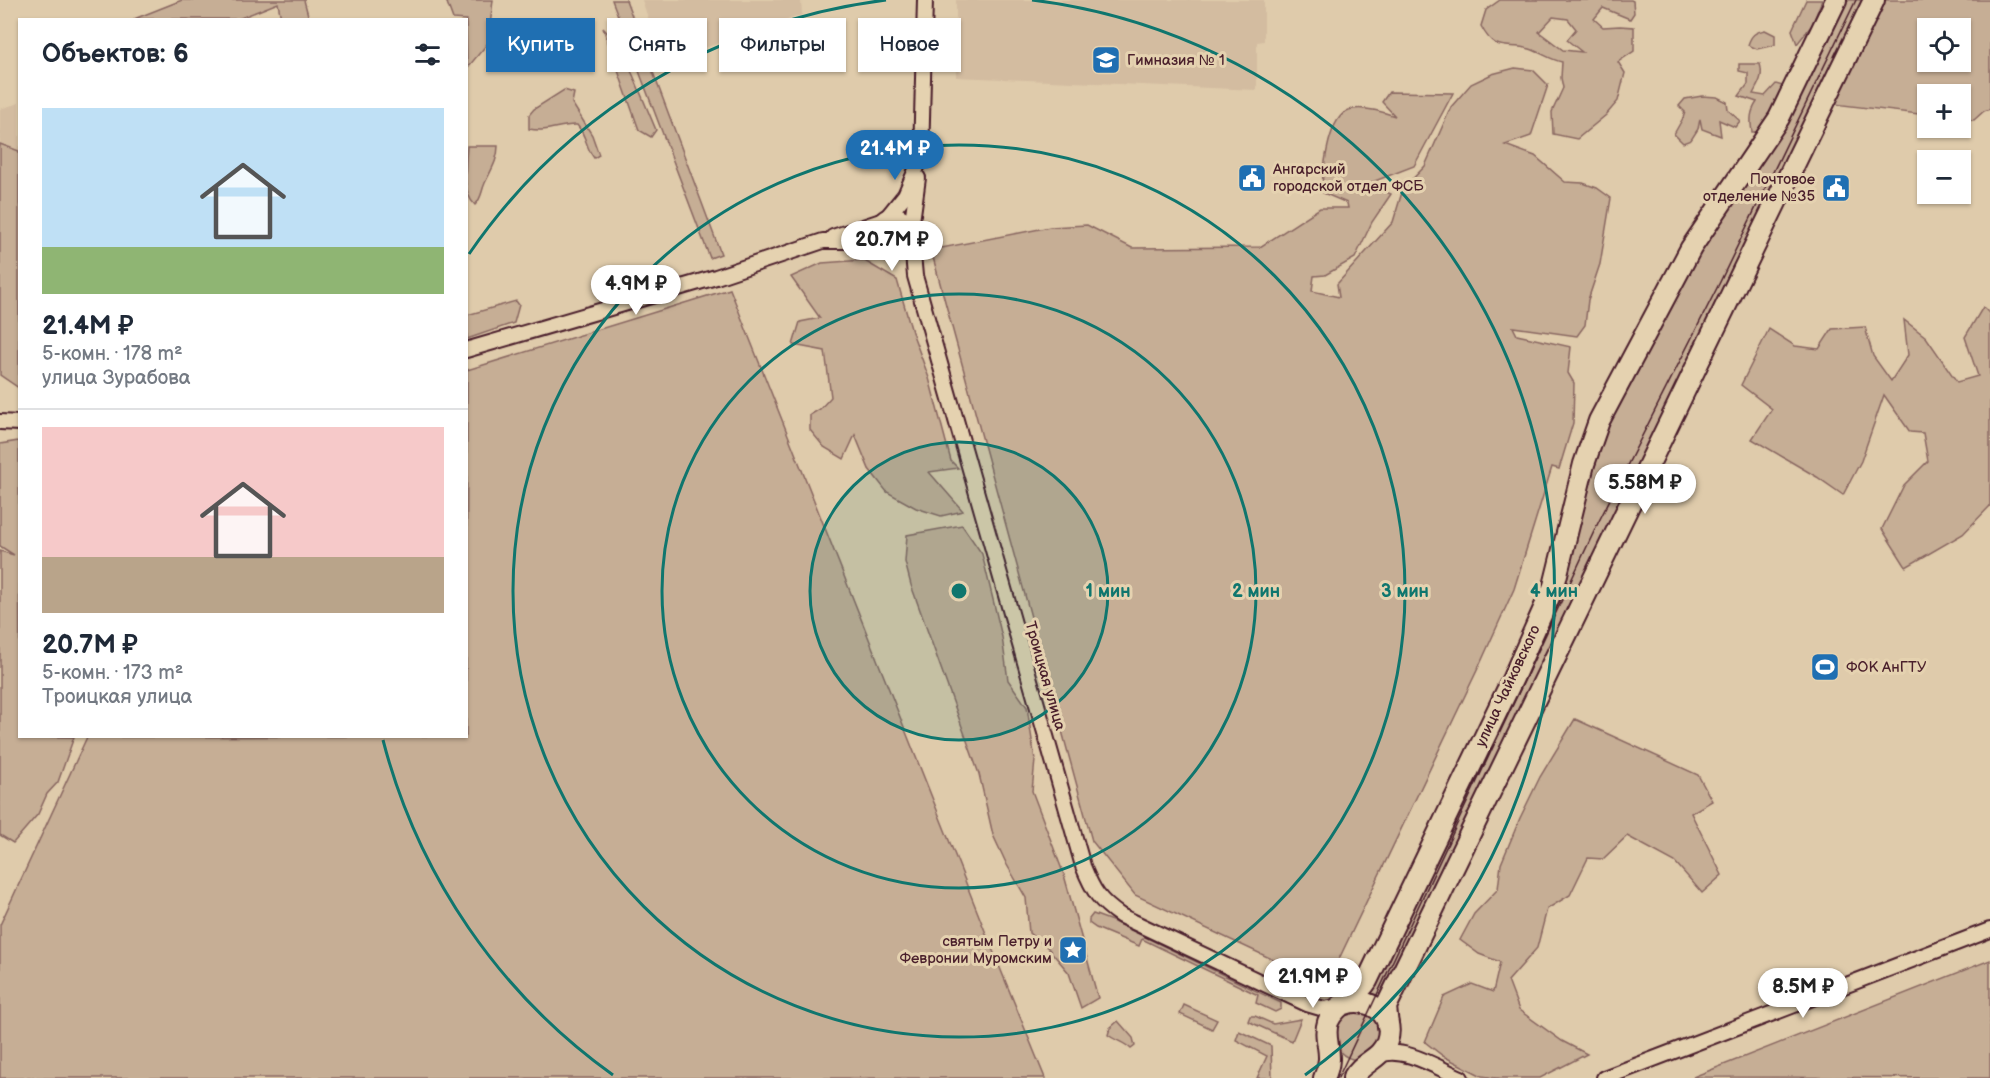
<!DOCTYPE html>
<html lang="ru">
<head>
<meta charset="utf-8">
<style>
	body { margin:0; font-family:"Balsamiq Sans",sans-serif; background:#f2f2f3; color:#1f2937; height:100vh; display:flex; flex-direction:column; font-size:22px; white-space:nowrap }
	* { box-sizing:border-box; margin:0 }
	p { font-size:20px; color:#747a83 }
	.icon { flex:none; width:33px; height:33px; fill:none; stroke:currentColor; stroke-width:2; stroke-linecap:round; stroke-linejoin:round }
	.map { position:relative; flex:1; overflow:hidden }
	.drawer { position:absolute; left:18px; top:18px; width:450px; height:720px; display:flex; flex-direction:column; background:#fff; border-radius:0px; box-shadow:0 2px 4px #0004 }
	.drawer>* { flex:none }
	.top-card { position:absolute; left:486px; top:18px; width:570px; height:54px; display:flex; gap:12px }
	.tools { position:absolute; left:1917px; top:18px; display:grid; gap:12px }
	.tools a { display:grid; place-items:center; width:54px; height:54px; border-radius:0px; background:#fff; box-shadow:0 2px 4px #0004; font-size:30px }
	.price { position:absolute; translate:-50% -51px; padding:0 14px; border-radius:21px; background:#fff; color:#222; font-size:20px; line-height:39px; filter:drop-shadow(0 2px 3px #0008) }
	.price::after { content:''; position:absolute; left:50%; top:36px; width:18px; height:14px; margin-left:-9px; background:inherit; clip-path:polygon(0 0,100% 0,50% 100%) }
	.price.current { background:#1f6fb2; color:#fff }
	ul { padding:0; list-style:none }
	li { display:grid; align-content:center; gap:12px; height:318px; padding:0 24px }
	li+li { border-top:2px solid #e0e1e3 }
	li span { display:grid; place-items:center; height:186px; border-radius:0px; color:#555 }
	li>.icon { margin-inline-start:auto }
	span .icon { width:108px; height:108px; fill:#fffc; stroke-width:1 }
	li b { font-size:26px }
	h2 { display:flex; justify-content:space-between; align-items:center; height:72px; padding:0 24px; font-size:26px }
	.chip { padding:0 21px; border-radius:0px; background:#fff; box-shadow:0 2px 4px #0004; font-size:21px; line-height:54px }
	.chip.current { background:#1f6fb2; color:#fff }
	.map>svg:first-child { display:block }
	.built { fill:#d3bca0 }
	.green { fill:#c6ae95; stroke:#886660; stroke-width:1.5; fill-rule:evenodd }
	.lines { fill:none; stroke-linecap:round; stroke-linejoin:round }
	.minor-casing { stroke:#4a1f2b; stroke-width:18 }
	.secondary-casing { stroke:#4a1f2b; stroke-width:24 }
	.minor { stroke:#e5d2b0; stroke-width:14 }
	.secondary { stroke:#e5d2b0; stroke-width:20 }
	.tram { stroke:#4a1f2b; stroke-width:1.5 }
	.ring { fill:none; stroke:#0f766e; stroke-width:3 }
	.labels { text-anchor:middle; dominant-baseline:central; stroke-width:6; stroke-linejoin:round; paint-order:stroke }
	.poi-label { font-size:15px; fill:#4a1f2b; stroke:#e5d2b0; text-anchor:start }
	.street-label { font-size:15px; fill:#4a1f2b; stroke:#e5d2b0 }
	.centre { fill:#0f766e; stroke:#e5d2b0; stroke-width:3 }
	.ring-label { font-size:18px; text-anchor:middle; font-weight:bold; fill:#0f766e; stroke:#e5d2b0; stroke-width:6; stroke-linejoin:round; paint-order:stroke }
</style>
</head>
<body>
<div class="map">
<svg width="1990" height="1078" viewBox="0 0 1990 1078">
	<rect width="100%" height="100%" fill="#dfcbab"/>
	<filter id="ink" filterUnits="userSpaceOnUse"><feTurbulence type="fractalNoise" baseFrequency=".0167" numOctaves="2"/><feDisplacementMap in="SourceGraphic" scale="12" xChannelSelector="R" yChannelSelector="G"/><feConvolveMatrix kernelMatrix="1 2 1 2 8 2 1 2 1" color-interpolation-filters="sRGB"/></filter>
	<g filter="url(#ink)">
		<g class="built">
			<path d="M642 0H801L802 15 663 62Z"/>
			<path d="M956 0H1264V41L1257 42V90L956 77Z"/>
			<path d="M19 103V375L0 376V109Z"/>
		</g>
		<g class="green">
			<path d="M182 0H304L309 19H281L278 3 238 19H134Z"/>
			<path d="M446 0H493L488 43 469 66 467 67 466 20 453 19Z"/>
			<path d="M612 0H626L721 254 710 258Z"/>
			<path d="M1500 0H1631L1633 1 1634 13 1630 19 1603 8 1594 19 1603 27 1620 26 1634 27V51L1618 62 1625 73 1618 101 1606 115 1577 139 1553 134 1552 112 1563 88 1561 78 1562 62C1551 60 1542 53 1530 49 1507 42 1496 55 1481 26L1486 10ZM1553 17 1568 19 1576 29 1567 40 1582 52 1563 50 1539 32Z"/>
			<path d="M1806 0H1822L1812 25 1797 44 1792 30Z"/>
			<path d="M1846 0H1867L1380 1000 1367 993 1573 543 1602 441 1625 392 1680 281Z"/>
			<path d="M1883 0H1990V109L1984 111 1974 120 1961 119 1960 94H1928L1927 115 1834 104ZM1928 28H1960V62H1928Z"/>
			<path d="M603 28 616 42 633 75 656 130 651 137 639 130Z"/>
			<path d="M1765 30 1775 35V45L1757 49 1748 45C1751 35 1755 32 1765 30Z"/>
			<path d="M1739 64H1760C1764 77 1758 84 1753 94L1765 96 1776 84 1786 87 1782 98 1759 132H1752C1750 120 1750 112 1757 102L1739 96 1748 84V73L1739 71Z"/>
			<path d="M1515 68 1533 70 1548 85 1531 136 1505 145 1535 156 1565 182 1583 183 1597 188 1611 198 1600 264 1588 300 1585 325 1577 336 1513 327 1517 335 1571 347 1568 373 1574 383 1573 423 1559 469 1552 467 1514 589 1481 662 1327 984H1325L1135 895 1092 841 931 250 1050 227 1087 225 1132 248 1260 247 1320 208H1348L1347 203 1321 192C1324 171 1327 112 1353 109 1366 107 1383 112 1395 116L1382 102 1389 92 1453 93 1414 166 1367 184 1391 194 1372 222 1355 258 1325 275 1314 276 1312 291 1339 297 1337 284 1393 222 1403 189 1425 166 1451 107 1471 84 1492 74Z"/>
			<path d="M564 90 574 93 572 103 592 135 599 155 594 158C585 147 588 138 577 125 559 124 549 133 529 129V115L534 109Z"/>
			<path d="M1702 96 1717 97 1727 102 1728 110 1740 121 1735 127 1719 120 1721 136 1702 129 1700 119 1698 129 1691 140 1683 143 1674 134 1683 118 1685 112 1679 106 1685 99Z"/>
			<path d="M0 144 19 151V388L0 375Z"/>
			<path d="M467 146H498C498 160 491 170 485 183 481 192 482 198 475 205 461 192 466 164 467 146Z"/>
			<circle cx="894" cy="232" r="10"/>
			<path d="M863 260 897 280 912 332 929 378 951 461 958 468 929 472 963 511 941 516 916 508 887 492 869 469 855 435 844 459 824 447 810 430V415L820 409 831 397 825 351 793 345 800 322 820 318 791 277 822 263Z"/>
			<path d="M730 289 989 941 1045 1078H0V925L87 737 466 736 467 370Z"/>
			<path d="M516 301 519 305 514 323 467 339V315Z"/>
			<path d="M1983 307 1990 314V506L1963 534 1906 567 1882 529 1904 485 1928 461 1923 433 1910 432 1884 395 1861 461 1843 495 1817 477 1752 439 1772 409 1741 385 1769 329 1795 346 1819 349 1832 329 1865 327 1873 356 1891 381 1908 355 1904 320 1926 337 1957 382 1978 376 1965 337Z"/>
			<path d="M19 441 20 736 74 737 58 782 47 794 38 814 13 843 0 835V551L14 555 0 546V444Z"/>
			<path d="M962 525 982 554 1002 637 1008 680 1027 707 1035 760 1032 791 1064 875 1098 998 1081 1008 1069 973 1048 948 1029 933 1026 898 1007 865 993 835 979 774 911 585 905 562 907 535Z"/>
			<path d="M1575 719 1698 775 1712 801 1691 813 1722 875 1702 893 1675 862 1627 836 1603 859 1588 858 1570 895 1547 909 1537 948 1508 981 1519 1010 1562 1041 1587 1054 1540 1078H1496L1482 1076 1443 1056 1425 1042 1444 997 1472 984 1493 992 1500 962 1479 954 1460 940 1474 914 1498 889 1501 864 1520 818 1540 777Z"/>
			<path d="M1093 914 1112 921 1281 1003V1009L1275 1012 1256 1003 1258 995 1142 939 1139 946 1096 928 1089 923V919Z"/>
			<path d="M1990 960V1078L1693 1077Z"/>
			<path d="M1184 1005 1217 1020 1212 1029 1180 1014Z"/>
			<path d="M1352 1005 1385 1024V1038L1359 1060C1340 1059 1336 1047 1330 1031Z"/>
			<path d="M1250 1016H1255L1273 1024 1301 1019 1292 1041 1248 1021Z"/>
			<path d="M1118 1021 1133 1038 1135 1046 1131 1049C1124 1042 1116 1041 1108 1035L1110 1028Z"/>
			<path d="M1239 1031 1271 1046 1272 1078H1257L1267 1056 1236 1040Z"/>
		</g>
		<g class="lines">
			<g class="minor-casing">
				<g id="minor">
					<circle cx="894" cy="232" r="17"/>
					<path d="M888 216 905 195 921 158 925 0"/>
					<path d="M911 229 918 178"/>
					<path d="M911 232 915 276 1083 866C1093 891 1099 901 1121 916L1307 1004 1324 1009 1341 1006"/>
					<path d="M833 237 881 221"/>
					<path d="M466 350 716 277 823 241H863L885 246"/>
					<path d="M0 422 20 423"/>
					<path d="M1377 1056C1401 1044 1438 1068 1461 1078"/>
					<path d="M1604 1078 1990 930"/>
				</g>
			</g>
			<g class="secondary-casing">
				<g id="secondary">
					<path d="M1345 1004C1369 996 1396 1014 1387 1041 1382 1059 1361 1062 1353 1078"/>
					<path d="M1388 1026 1386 1007 1874 0"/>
					<path d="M1324 1078C1336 1053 1322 1041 1328 1022 1335 1004 1357 998 1367 981L1513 678 1554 586 1584 464 1599 421 1691 248 1779 118 1836 0"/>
				</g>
			</g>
			<use href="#minor" class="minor"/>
			<use href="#secondary" class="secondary"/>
			<path class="tram" d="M1338 1078 1598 523 1720 282 1856 0"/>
		</g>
	</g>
	<circle cx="959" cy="591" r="149" fill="#0f766e" fill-opacity=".12"/>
	<g class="ring">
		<circle cx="959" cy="591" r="149"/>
		<circle cx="959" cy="591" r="297"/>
		<circle cx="959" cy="591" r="446"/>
		<path d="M613 1075A595 595 0 0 1 383 740M469 254A595 595 0 0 1 886 0M1032 0A595 595 0 0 1 1305 1075"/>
	</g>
	<defs>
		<g id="school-square" transform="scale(1.5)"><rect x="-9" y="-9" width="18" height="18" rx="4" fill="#1f6fb2" stroke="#e5d2b0"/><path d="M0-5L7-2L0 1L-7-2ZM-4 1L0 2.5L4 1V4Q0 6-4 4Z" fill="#fff"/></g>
		<g id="civic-square" transform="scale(1.5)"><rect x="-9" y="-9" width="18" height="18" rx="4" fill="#1f6fb2" stroke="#e5d2b0"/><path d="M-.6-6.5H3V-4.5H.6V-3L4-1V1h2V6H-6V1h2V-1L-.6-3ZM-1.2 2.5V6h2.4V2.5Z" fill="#fff"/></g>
		<g id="stadium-square" transform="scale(1.5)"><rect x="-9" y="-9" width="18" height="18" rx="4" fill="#1f6fb2" stroke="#e5d2b0"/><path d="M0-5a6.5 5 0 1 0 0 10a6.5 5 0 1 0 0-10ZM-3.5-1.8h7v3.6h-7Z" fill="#fff"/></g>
		<g id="sight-square" transform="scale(1.5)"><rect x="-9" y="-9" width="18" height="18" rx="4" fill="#1f6fb2" stroke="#e5d2b0"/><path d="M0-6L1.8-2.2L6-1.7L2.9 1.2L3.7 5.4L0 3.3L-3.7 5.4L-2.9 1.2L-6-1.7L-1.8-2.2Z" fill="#fff"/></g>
	</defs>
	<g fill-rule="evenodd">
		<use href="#school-square" x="1106" y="60"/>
		<use href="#civic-square" x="1252" y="178"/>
		<use href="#civic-square" x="1836" y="188"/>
		<use href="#stadium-square" x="1825" y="667"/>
		<use href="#sight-square" x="1073" y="950"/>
	</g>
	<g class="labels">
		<g class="poi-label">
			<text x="1127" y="60">Гимназия № 1</text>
			<text x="1273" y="169">Ангарский<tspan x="1273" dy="17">городской отдел ФСБ</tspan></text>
			<text x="1815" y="179" text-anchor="end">Почтовое<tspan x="1815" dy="17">отделение №35</tspan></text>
			<text x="1846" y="667">ФОК АнГТУ</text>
			<text x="1052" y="941" text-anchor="end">святым Петру и<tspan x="1052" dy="17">Февронии Муромским</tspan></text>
		</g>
		<g class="street-label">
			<text transform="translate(1045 676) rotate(74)">Троицкая улица</text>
			<text transform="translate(1508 686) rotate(-65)">улица Чайковского</text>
		</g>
	</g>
	<circle cx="959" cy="591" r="9" class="centre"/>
	<g class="ring-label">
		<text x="1108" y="597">1 мин</text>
		<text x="1256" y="597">2 мин</text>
		<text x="1405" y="597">3 мин</text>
		<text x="1554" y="597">4 мин</text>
	</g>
</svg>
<div class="tools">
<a><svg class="icon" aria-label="locate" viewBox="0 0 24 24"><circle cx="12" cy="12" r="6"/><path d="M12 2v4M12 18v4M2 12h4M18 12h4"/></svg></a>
<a>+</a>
<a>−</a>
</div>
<b class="price current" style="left:895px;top:181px">21.4M ₽</b>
<b class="price" style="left:892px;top:272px">20.7M ₽</b>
<b class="price" style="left:636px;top:316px">4.9M ₽</b>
<b class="price" style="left:1645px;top:515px">5.58M ₽</b>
<b class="price" style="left:1313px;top:1009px">21.9M ₽</b>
<b class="price" style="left:1803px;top:1019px">8.5M ₽</b>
<div class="top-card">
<a class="chip current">Купить</a>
<a class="chip">Снять</a>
<a class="chip">Фильтры</a>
<a class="chip">Новое</a>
</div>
<section class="drawer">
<h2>Объектов: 6<svg class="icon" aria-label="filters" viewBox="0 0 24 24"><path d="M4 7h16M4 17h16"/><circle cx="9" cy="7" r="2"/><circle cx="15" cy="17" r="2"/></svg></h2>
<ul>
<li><span style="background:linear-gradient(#bfe0f5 75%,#8fb573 0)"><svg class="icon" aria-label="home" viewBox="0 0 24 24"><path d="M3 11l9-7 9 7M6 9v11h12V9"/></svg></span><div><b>21.4M ₽</b><p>5-комн. · 178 m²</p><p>улица Зурабова</p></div></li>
<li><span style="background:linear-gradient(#f6c9c9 70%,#b9a48a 0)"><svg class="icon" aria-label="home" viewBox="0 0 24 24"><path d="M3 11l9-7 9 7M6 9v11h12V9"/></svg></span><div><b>20.7M ₽</b><p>5-комн. · 173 m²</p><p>Троицкая улица</p></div></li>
</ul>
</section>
</div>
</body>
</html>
